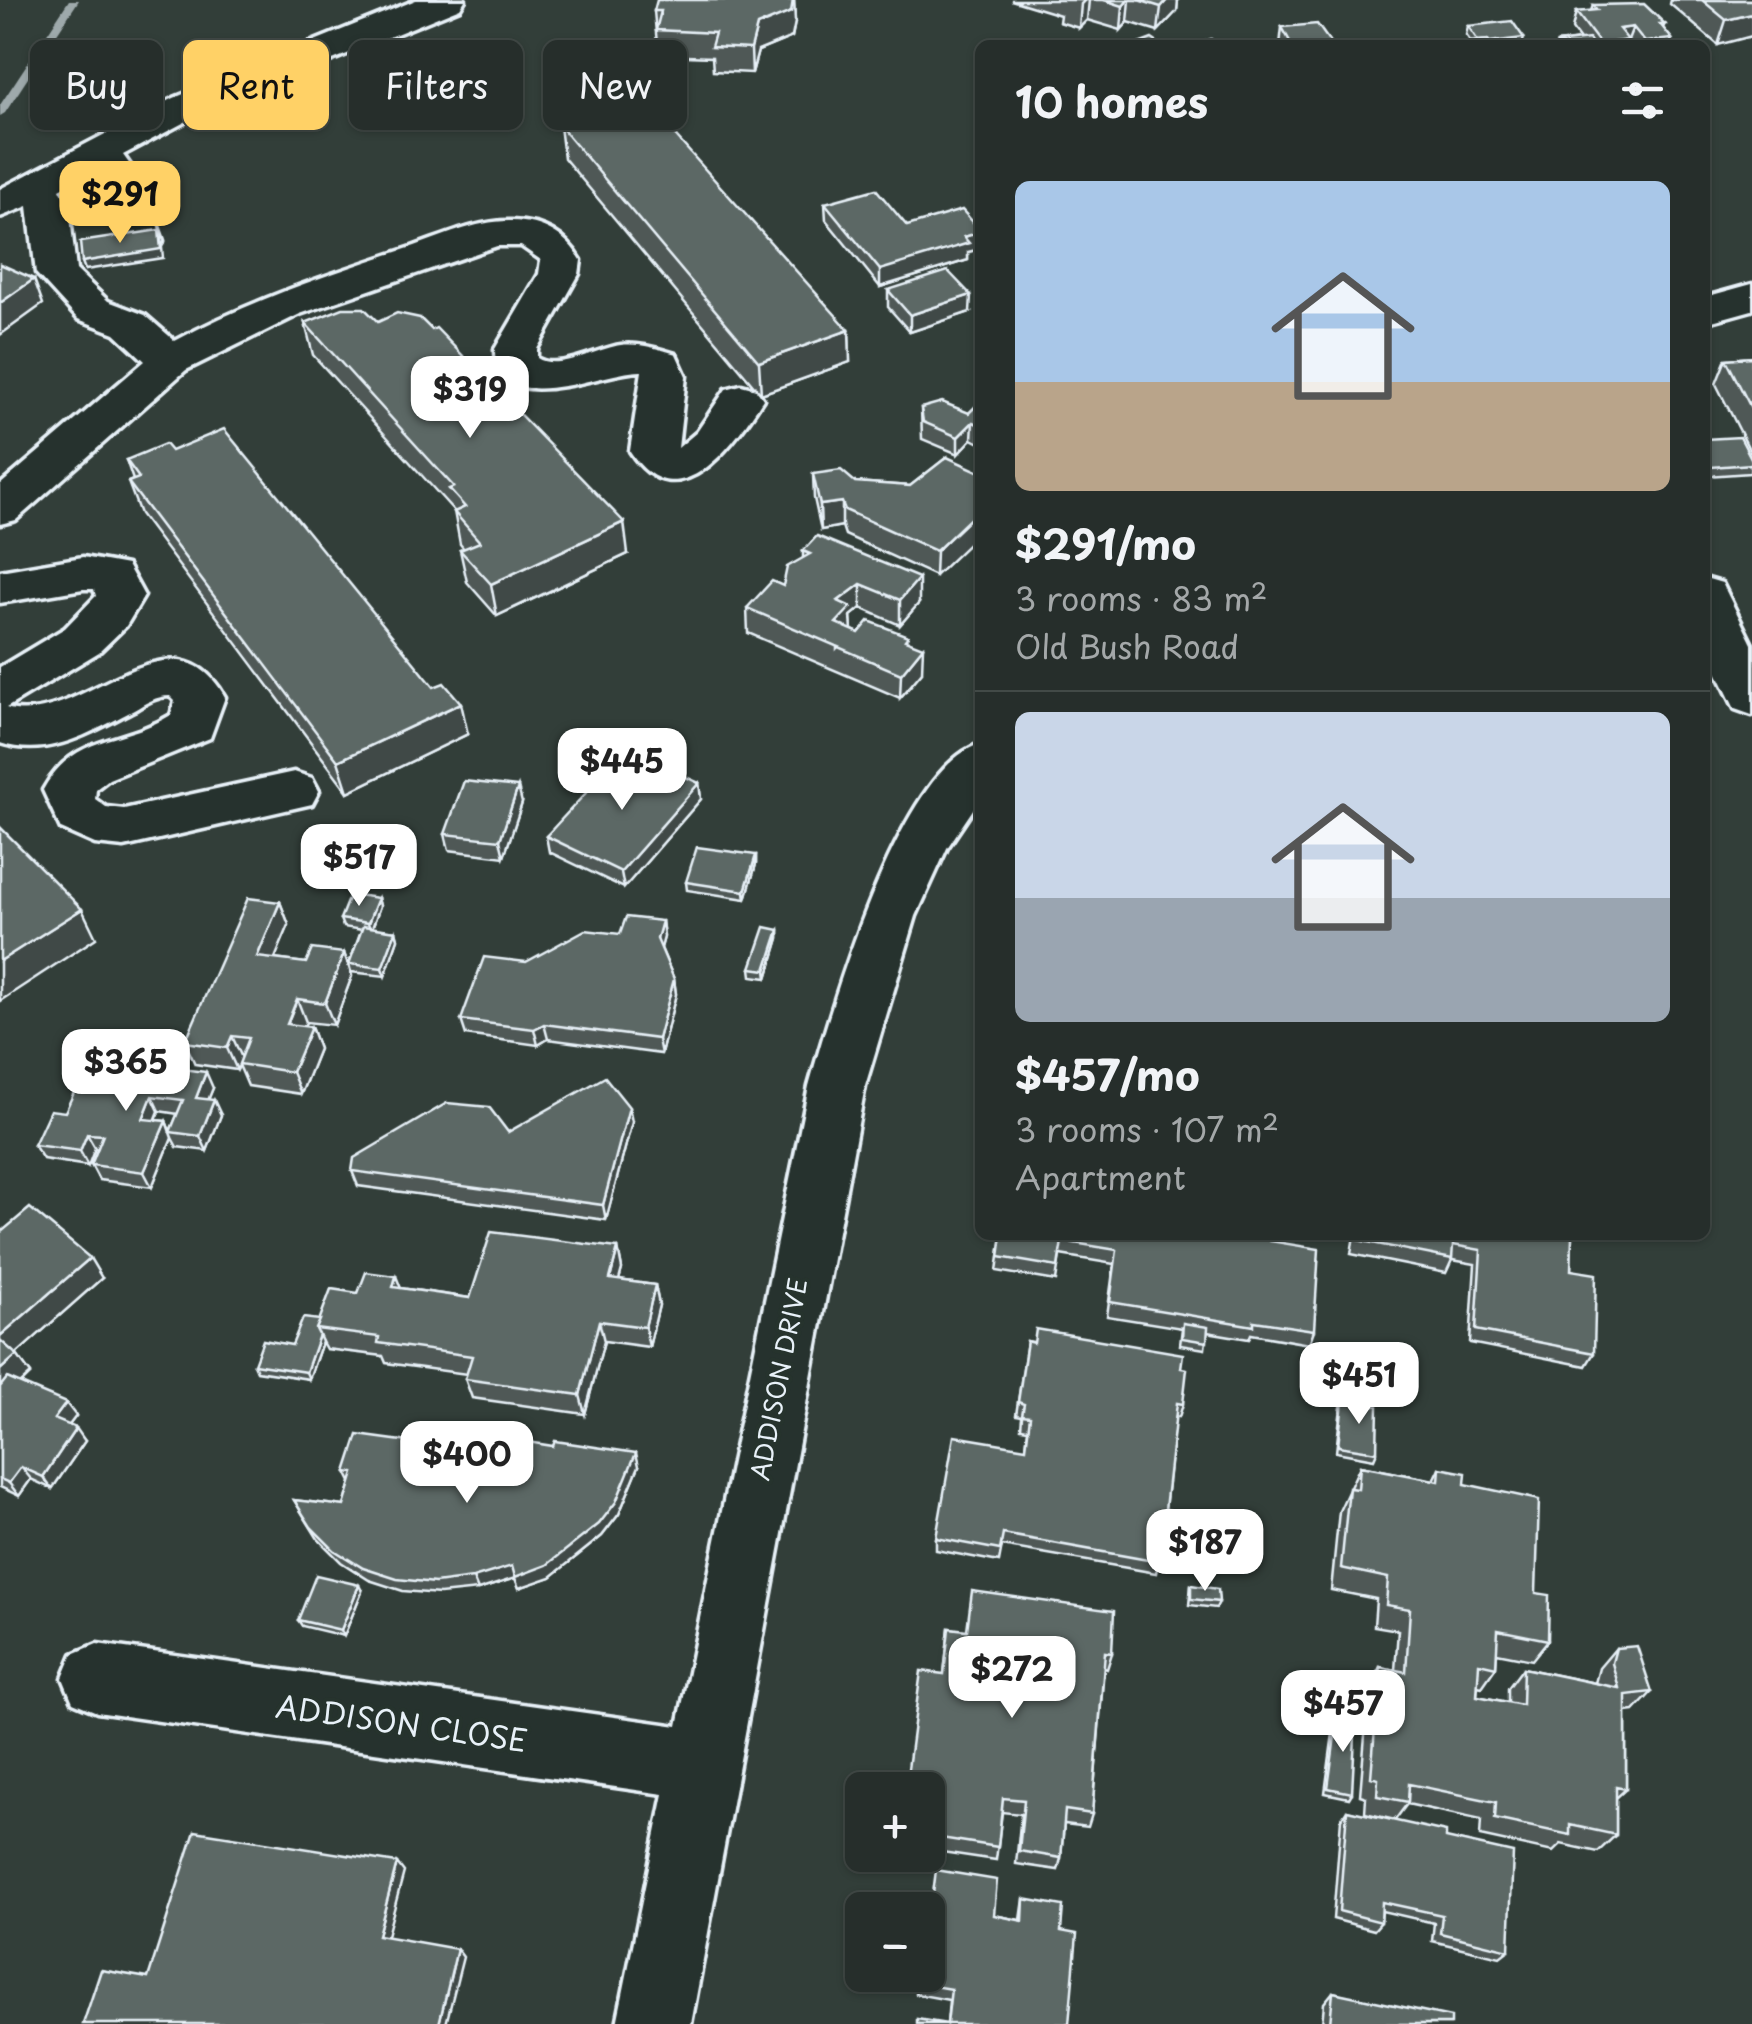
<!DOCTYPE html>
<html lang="en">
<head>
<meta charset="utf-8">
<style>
	body { margin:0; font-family:"Playpen Sans",sans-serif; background:#2e3633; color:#f1f3f6; height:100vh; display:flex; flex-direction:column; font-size:38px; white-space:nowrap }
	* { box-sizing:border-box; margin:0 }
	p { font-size:32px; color:#a4a8a9 }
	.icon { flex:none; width:55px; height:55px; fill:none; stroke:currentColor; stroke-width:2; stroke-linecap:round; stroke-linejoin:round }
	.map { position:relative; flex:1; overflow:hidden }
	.side { position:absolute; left:975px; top:40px; width:735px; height:1200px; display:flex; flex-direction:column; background:#262e2b; border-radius:15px; box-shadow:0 2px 8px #0004,0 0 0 2px #424a47 }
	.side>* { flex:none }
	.top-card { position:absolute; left:30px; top:40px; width:795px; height:90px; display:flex; gap:20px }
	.fabs { position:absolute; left:845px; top:1772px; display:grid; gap:20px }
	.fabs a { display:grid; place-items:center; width:100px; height:100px; border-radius:15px; background:#262e2b; box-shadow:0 2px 8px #0004,0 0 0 2px #424a47; font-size:50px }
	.price { position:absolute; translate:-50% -85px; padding:0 22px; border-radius:20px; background:#fff; color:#222; font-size:32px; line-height:65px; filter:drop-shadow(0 2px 5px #0008) }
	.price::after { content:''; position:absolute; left:50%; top:60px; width:30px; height:22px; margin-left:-15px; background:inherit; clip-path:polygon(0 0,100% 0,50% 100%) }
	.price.active { background:#ffd166; color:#111 }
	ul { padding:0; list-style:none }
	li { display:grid; align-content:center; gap:20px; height:530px; padding:0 40px }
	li+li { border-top:2px solid #424a47 }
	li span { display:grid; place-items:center; height:310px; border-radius:15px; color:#555 }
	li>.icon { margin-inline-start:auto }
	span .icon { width:180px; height:180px; fill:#fffc; stroke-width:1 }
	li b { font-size:42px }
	h2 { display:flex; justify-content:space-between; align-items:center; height:120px; padding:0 40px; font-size:42px }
	.tag { padding:0 35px; border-radius:15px; background:#262e2b; box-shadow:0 2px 8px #0004,0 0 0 2px #424a47; font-size:35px; line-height:90px }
	.tag.active { background:#ffd166; color:#111 }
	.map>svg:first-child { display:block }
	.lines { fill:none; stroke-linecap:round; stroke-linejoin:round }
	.stream { fill:#9ea9ab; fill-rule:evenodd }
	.minor-casing { stroke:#e8f1f8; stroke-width:7 }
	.minor { fill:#26332d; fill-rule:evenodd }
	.wall { fill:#4f5957; stroke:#e8f1f8; stroke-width:2.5; fill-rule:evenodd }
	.shaded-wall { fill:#404947; stroke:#e8f1f8; stroke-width:2.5 }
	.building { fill:#5c6865; stroke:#e8f1f8; stroke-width:2.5 }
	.labels { text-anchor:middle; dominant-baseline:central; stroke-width:8; stroke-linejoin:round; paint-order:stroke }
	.street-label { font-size:25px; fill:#e8f1f8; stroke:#26332d }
	.near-street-label { font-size:30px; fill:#e8f1f8; stroke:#26332d }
</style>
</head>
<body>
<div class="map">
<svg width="1752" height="2024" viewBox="0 0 1752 2024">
	<rect width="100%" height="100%" fill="#323e39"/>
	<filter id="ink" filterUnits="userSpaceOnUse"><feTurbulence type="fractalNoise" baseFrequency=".01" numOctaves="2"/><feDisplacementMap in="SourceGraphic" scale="20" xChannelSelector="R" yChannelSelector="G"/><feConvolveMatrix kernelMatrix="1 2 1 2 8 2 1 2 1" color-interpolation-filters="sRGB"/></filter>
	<g filter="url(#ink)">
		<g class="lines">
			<path class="stream" d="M69 0H79L5 113 0 116V105Z"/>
			<g class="minor-casing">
				<g id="minor">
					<path d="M416 0H465L460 8 200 114 123 155 142 182 163 241 157 250 143 253 129 250 95 170 60 189 69 208 76 270 108 301 145 315 175 341C249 301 329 274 409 248 442 237 477 220 512 221 544 222 565 234 581 260L579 274 537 349V358C557 372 598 348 621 345 640 343 658 349 676 354L686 376 678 448 697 432 726 389 741 385 756 389 763 399C736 441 678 526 630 451L642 371C605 370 494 423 495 349L539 274 541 260 521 246H497L300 314 186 370 16 520 0 524V485L145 361 115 333 78 319 36 273 28 206 0 217V189L174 98Z"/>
					<path d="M1752 284V310L1705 323V297Z"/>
					<path d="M83 557 127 565 144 596 126 626 99 652 6 708C79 730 170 600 225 697L210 738 109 779 96 789 95 799 106 807 124 809 294 772 312 778 319 791 312 804 124 847 95 844 61 829 43 790C74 733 122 745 171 715L175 701 170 696C156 696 146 703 134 710 91 732 49 759 0 743V667L65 628 96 596 94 589H83L0 603V571Z"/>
					<path d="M1705 578 1722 583 1752 644V715L1735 709 1705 647Z"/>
					<path d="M980 744V799L947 848 916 916 865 1086 691 2024H617L664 1794 97 1712 73 1702 63 1678 73 1654 97 1644 678 1726 809 1086C831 1008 899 769 980 744Z"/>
				</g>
			</g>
			<use href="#minor" class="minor"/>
		</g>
		<g class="wall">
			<path d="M794 0 795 22 792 37 758 51 752 73 713 71 712 57 658 55 654 11Z"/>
			<path d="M1011 0H1178L1177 11 1158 31 1128 22 1121 30 1087 20 1079 28 1059 22 1060 15Z"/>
			<path d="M1671 0H1752L1718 45 1670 4Z"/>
			<path d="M1593 5 1665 24 1663 28 1672 39 1670 45H1629L1628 44 1626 45H1556L1557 43 1580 40 1572 29 1576 12 1591 11Z"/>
			<path d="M1468 26 1524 38 1522 45H1438L1471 42 1466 35Z"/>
			<path d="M1282 27 1332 45H1280Z"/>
			<path d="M560 126 849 330 850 362 761 394 564 158Z"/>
			<path d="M825 203 907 226 980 230V249L968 252V260L880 287 826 220Z"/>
			<path d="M888 290 970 312 910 332 888 307Z"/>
			<path d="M305 323 628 554 497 616 467 582 460 550 464 549 460 544 454 511 313 355Z"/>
			<path d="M1752 357V455L1716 384 1726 359Z"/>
			<path d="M980 402V443L972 439 958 454 922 439 921 408 969 413Z"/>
			<path d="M1705 439 1752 460 1750 473 1707 476 1705 472Z"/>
			<path d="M171 451 468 734 348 792 140 514 128 482 133 480 126 460Z"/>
			<path d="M947 457 935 576 845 535 842 526 821 530 814 498 813 474 855 482 910 486Z"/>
			<path d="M803 551 919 603 900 625 861 608 851 616 852 630 859 633 908 641 922 672 900 698 748 633 747 608 783 586 803 558Z"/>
			<path d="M643 772 699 783 701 799 624 888 549 852 546 836 622 773Z"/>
			<path d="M522 803 504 857 449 850 445 834Z"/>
			<path d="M756 855V864L746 899 687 890 686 882Z"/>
			<path d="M378 898 380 906 372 928 396 931 398 939 385 976 351 972 349 964 362 930 343 927 340 919Z"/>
			<path d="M280 902 289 925 274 959 306 963 344 953 352 976 334 1025 306 1022 304 1026 311 1027 319 1049 301 1094 248 1086 239 1065 237 1070 195 1064 185 1042Z"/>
			<path d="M662 921 664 937 661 948 674 979 676 994 661 1054 548 1039 538 1045 466 1035 461 1020 526 962Z"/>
			<path d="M779 930V938L767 978 752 976 751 968Z"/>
			<path d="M115 1079 213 1088 208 1099 221 1115 207 1151 177 1147 172 1138 152 1187 99 1180 91 1165 98 1149 95 1148 88 1166 43 1159 34 1145 65 1112ZM159 1111 178 1114 170 1131 166 1121 156 1120Z"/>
			<path d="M632 1122 606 1220 358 1186 352 1171 508 1132Z"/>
			<path d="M0 1233 102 1278 16 1354 31 1374 21 1384 76 1416 69 1425 85 1441 52 1489 31 1479 19 1496 0 1487Z"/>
			<path d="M1002 1235 1270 1241 1314 1330 1309 1344 1251 1334 1249 1339 1207 1332 1205 1349 1180 1345 1182 1328 1107 1316 1114 1264 1060 1255 1056 1281 997 1271Z"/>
			<path d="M1354 1235H1572L1571 1270 1594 1353 1586 1366 1470 1343 1475 1264 1452 1260 1446 1273 1351 1254Z"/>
			<path d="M618 1248 622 1269 619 1280 655 1285 659 1305 649 1347 604 1341 585 1414 472 1398 465 1379 467 1374 386 1363 383 1356 326 1349 322 1342 309 1379 257 1371 254 1364 292 1345 320 1320 358 1293 401 1288 470 1298Z"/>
			<path d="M1027 1341 1181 1368 1183 1404 1179 1417 1175 1416 1165 1509 1166 1553 1162 1565 1158 1564 1156 1573 1002 1546 999 1562 936 1550V1538L1026 1448 1028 1429 1021 1428 1022 1416 1016 1415Z"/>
			<path d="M1343 1401 1377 1452 1374 1459 1336 1452 1341 1407Z"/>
			<path d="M431 1445 639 1466 619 1514 602 1536 551 1577 519 1588 515 1578 478 1590 440 1594 403 1591 369 1580 341 1562 318 1539 294 1500 344 1506 351 1482 346 1472Z"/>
			<path d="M1360 1466 1434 1480 1440 1468 1465 1484 1536 1593 1548 1640 1532 1660 1497 1653 1496 1667 1482 1687 1478 1686 1477 1696 1508 1702V1688L1523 1668 1595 1683 1599 1668 1616 1648 1652 1692 1634 1711 1626 1712V1789L1616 1798V1835L1598 1852 1561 1844 1553 1852 1480 1836 1481 1820 1407 1804 1395 1820 1365 1813 1366 1797 1360 1795 1369 1687 1380 1667 1395 1670 1398 1630 1374 1626 1376 1599 1331 1590 1339 1511Z"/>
			<path d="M1191 1585 1219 1602 1216 1608 1189 1605Z"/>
			<path d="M362 1591 344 1636 302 1626 298 1620Z"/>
			<path d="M949 1628 1112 1653 1107 1669 1104 1668 1092 1814 1088 1827 1064 1824 1061 1858 1058 1870 1016 1864 1021 1814 1002 1812 996 1860 928 1850V1790H906V1784L944 1674Z"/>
			<path d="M1338 1713 1352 1793 1349 1798 1325 1793 1335 1718Z"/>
			<path d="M1347 1810 1446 1838 1509 1950 1500 1957 1432 1941 1434 1923 1382 1911 1381 1922 1374 1930 1333 1919 1341 1819Z"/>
			<path d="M1024 1899 1061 1931 947 2024 949 2000 916 1994 917 1975 994 1915 1021 1920Z"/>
			<path d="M1333 1992 1451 2024H1322L1324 2003Z"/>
		</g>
		<g class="shaded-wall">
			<path d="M794 0 795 22 792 37 758 51 752 73 751 49 757 26Z"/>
			<path d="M1085 0H1089L1087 20 1079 28 1081 4Z"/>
			<path d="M1128 0H1130L1128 22 1121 30 1123 6Z"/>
			<path d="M1167 0H1178L1177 11 1158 31 1161 7Z"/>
			<path d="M1752 14V36L1718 45 1726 20Z"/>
			<path d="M1633 27 1626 45H1600L1619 29Z"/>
			<path d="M159 230 161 238 163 258 85 270 82 262Z"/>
			<path d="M980 232V249L968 252V260L880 287V270L964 237Z"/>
			<path d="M34 279 43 304 0 335V303Z"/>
			<path d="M971 295 970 312 910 332V315Z"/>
			<path d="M849 330 850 362 761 394 759 362Z"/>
			<path d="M973 422 972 439 958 454V437Z"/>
			<path d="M842 502V526L821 530 820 505Z"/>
			<path d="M980 509V533L935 576 936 551Z"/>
			<path d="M624 522 628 554 497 616 491 584Z"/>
			<path d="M919 578V603L900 625V600Z"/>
			<path d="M861 584V608L851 616 852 631 837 648 838 601Z"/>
			<path d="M923 647 922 672 900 698 901 674Z"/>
			<path d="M461 703 468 734 348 792 338 761Z"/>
			<path d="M699 783 701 799 624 888 621 872Z"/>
			<path d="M518 787 522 803 504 857 500 840Z"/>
			<path d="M756 855V864L746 899 745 891Z"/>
			<path d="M378 898 380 906 371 931 368 923Z"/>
			<path d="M280 902 289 925 266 980 257 957Z"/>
			<path d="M82 909 96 938 0 1001V961Z"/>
			<path d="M662 921 664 937 659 955 657 939Z"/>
			<path d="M779 930V938L767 978 766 970Z"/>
			<path d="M396 931 398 939 385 976 382 968Z"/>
			<path d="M344 953 352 976 334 1025 325 1003Z"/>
			<path d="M674 979 676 994 661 1054 658 1039Z"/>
			<path d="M297 999 306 1022 296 1046 287 1024Z"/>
			<path d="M544 1024 548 1039 538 1045 534 1029Z"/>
			<path d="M311 1027 319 1049 301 1094 292 1072Z"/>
			<path d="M232 1036 242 1058 237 1070 227 1048Z"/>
			<path d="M206 1072 213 1088 203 1113 196 1098Z"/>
			<path d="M152 1096 159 1111 150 1134 143 1119Z"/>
			<path d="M214 1100 221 1115 207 1151 200 1136Z"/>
			<path d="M629 1107 632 1122 606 1220 603 1205Z"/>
			<path d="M166 1121 172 1138 152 1187 144 1172Z"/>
			<path d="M87 1134 95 1148 88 1166 80 1151Z"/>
			<path d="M618 1248 622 1269 614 1299 610 1279Z"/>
			<path d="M90 1258 102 1278 12 1358 0 1341V1336Z"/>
			<path d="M396 1276 404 1296 393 1287Z"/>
			<path d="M655 1285 659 1305 649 1347 645 1327Z"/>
			<path d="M599 1321 604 1341 585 1414 580 1395Z"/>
			<path d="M319 1335 322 1342 309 1379 306 1372Z"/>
			<path d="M17 1355 31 1374 0 1402V1370Z"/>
			<path d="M66 1403 76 1416 64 1432 54 1419Z"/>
			<path d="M76 1428 85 1441 52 1489 43 1477Z"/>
			<path d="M636 1453 639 1466 619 1514 602 1536 551 1577 519 1588 515 1578 478 1590 473 1578Z"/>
			<path d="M21 1467 31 1479 19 1496 9 1483Z"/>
			<path d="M359 1585 362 1591 344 1636 341 1630Z"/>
			<path d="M397 1863 404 1872 385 1943 378 1935Z"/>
			<path d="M457 1949 463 1957 446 2024H439Z"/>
		</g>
		<g class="building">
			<path d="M657 0H793L791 12 757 26 751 49 711 47 715 33 656 30 661 11H654Z"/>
			<path d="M1104 0H1128L1123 6Z"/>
			<path d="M1138 0H1167L1161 7Z"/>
			<path d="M1702 0H1752V14L1726 20Z"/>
			<path d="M1644 4 1665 24H1660L1672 39 1645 42 1633 27 1619 29 1628 40 1600 44 1576 12 1597 10 1593 5Z"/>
			<path d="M1512 21 1524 38 1489 42 1488 40 1478 41 1468 26Z"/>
			<path d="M1317 24 1332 45H1292L1282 27Z"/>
			<path d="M1152 39 1161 45H1136Z"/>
			<path d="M1211 39 1220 45H1196Z"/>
			<path d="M1589 39 1593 45H1558L1557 43Z"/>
			<path d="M1488 40 1491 45H1438Z"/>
			<path d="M644 101 849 330 759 362 560 126Z"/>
			<path d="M876 189 907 226 962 210 980 230V232L964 237 969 243 880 270 825 203Z"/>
			<path d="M159 230 161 249 82 262 80 242Z"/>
			<path d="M0 264 34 279 0 303Z"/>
			<path d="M948 271 971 295 910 315 888 290Z"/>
			<path d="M343 308H364L378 322 397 313 420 318 432 330 436 328 624 522 491 584 460 550 480 542 454 512 465 507 449 489 454 487 305 323Z"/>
			<path d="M1752 357V410L1726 359Z"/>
			<path d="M942 402 969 413 980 402V425L973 422 958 437 923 422 921 408Z"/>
			<path d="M224 429 434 687 444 683 461 703 338 761 128 482 139 478 126 460 165 444 171 451Z"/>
			<path d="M1740 437 1752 460V464L1711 467 1705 456V439Z"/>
			<path d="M947 457 980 472V509L936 551 845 510 842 502 820 505 813 474 841 470 855 482 910 486Z"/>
			<path d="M817 536 919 578 900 600 861 584 838 601 851 607 836 623 859 633 869 621 908 636 905 640 923 647 901 674 747 608 772 581 783 586 787 567 810 554 803 551Z"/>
			<path d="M653 762 699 783 621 872 546 836 609 768 622 773 629 766 643 772Z"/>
			<path d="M464 781 518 787 500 840 445 834Z"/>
			<path d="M0 827 82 909 0 961Z"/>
			<path d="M697 847 756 855 745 891 686 882Z"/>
			<path d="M350 894 378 898 368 923 340 919Z"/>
			<path d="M248 898 280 902 257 957 306 963 312 949 344 953 325 1003 297 999 287 1024 311 1027 292 1072 239 1064 249 1038 232 1036 227 1048 185 1042Z"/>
			<path d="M626 917 662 921 657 939 674 979 658 1039 544 1024 534 1029 461 1020 484 957 526 962 585 930 620 934Z"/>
			<path d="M363 926 396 931 382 968 349 964Z"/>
			<path d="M765 927 779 930 766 970 751 968Z"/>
			<path d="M122 1062 206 1072 196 1098 214 1100 200 1136 170 1132 183 1100 152 1096 143 1119 166 1121 144 1172 91 1165 103 1135 87 1134 80 1151 34 1145 50 1110 65 1112 82 1075 115 1079Z"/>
			<path d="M605 1077 629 1107 603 1205 352 1171 354 1158 447 1103 489 1107 508 1132Z"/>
			<path d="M1705 1128 1709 1129V1163L1705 1162Z"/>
			<path d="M30 1208 90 1258 0 1336V1233Z"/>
			<path d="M491 1232 618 1248 610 1279 655 1285 645 1327 599 1321 580 1395 465 1379 472 1356 378 1343 379 1337 316 1329 331 1289 358 1293 366 1272 396 1276 393 1287 470 1298Z"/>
			<path d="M1002 1235H1270V1241L1319 1249 1314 1330 1254 1321V1326L1110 1302 1117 1250 1062 1241 1058 1267 999 1257Z"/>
			<path d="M1357 1235H1572L1571 1270 1596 1274 1594 1353 1476 1330 1481 1250 1453 1245 1452 1259 1357 1240Z"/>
			<path d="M303 1318 320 1320 316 1329 319 1335 306 1372 254 1364 263 1340 292 1345Z"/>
			<path d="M1183 1323 1208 1327 1207 1342 1182 1338Z"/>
			<path d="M1036 1329 1183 1354 1181 1368 1187 1369 1183 1404 1177 1403 1165 1509 1170 1510 1166 1553 1160 1552 1159 1562 1003 1534 1000 1550 936 1538 954 1436 1026 1448 1030 1416 1022 1415 1024 1404 1018 1402 1027 1341 1034 1343Z"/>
			<path d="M0 1340 17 1355 0 1370Z"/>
			<path d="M7 1378 66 1403 54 1419 76 1428 43 1477 21 1467 9 1483 0 1479V1387Z"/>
			<path d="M1343 1401 1378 1406 1377 1452 1338 1446Z"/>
			<path d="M358 1435 431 1445 433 1437 507 1447 509 1439 553 1446 555 1441 636 1453 616 1502 599 1524 547 1565 515 1577 512 1566 473 1578 435 1583 397 1579 363 1568 334 1550 311 1527 294 1500 344 1506 354 1473 346 1472Z"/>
			<path d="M1360 1466 1439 1481 1440 1468 1466 1473 1465 1484 1539 1500 1536 1593 1549 1595 1548 1640 1498 1630 1496 1667 1479 1663 1477 1696 1522 1705 1523 1668 1619 1688 1612 1663 1616 1648 1637 1646 1652 1692 1626 1695V1789L1616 1787V1835L1570 1825V1835L1495 1819 1496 1802 1409 1784 1408 1802 1377 1796 1378 1779 1371 1777 1380 1667 1406 1672 1410 1609 1386 1605 1388 1578 1341 1568 1349 1488 1358 1489Z"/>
			<path d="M316 1575 359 1585 341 1630 298 1620Z"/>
			<path d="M1191 1585 1218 1589 1219 1602 1191 1599Z"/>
			<path d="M972 1591 1114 1611 1112 1653 1105 1652 1092 1814 1065 1810 1061 1858 1019 1851 1024 1800 1003 1798 998 1847 928 1836V1790H914L915 1785 906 1784 921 1671 944 1674 949 1628 967 1630Z"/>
			<path d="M1338 1713 1356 1717 1352 1793 1328 1788Z"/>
			<path d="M1347 1810 1446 1832V1838L1513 1853 1509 1950 1440 1933 1442 1915 1382 1902 1381 1922 1339 1911Z"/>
			<path d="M195 1831 397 1863 378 1935 457 1949 439 2024H83L101 1970 148 1978Z"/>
			<path d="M936 1870 997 1880 994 1915 1023 1921 1024 1899 1063 1906 1061 1931 1077 1934 1069 2024H917V2019L947 2024 951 1989 916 1983 917 1975H928V1910H925V1909L931 1910Z"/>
			<path d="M1333 1992 1451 2017V2024H1330Z"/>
		</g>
	</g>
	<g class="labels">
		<g class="street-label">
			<text transform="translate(778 1379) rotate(-79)">ADDISON DRIVE</text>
		</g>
		<g class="near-street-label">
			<text transform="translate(402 1722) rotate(8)">ADDISON CLOSE</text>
		</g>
	</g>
</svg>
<div class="fabs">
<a>+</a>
<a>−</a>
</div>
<b class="price active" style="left:120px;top:246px">$291</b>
<b class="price" style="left:470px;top:441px">$319</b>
<b class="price" style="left:622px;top:813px">$445</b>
<b class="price" style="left:359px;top:909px">$517</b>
<b class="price" style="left:126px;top:1114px">$365</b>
<b class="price" style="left:1359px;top:1427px">$451</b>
<b class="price" style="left:467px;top:1506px">$400</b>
<b class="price" style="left:1205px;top:1594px">$187</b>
<b class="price" style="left:1012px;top:1721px">$272</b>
<b class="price" style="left:1343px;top:1755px">$457</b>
<div class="top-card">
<a class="tag">Buy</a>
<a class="tag active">Rent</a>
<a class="tag">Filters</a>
<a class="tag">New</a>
</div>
<section class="side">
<h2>10 homes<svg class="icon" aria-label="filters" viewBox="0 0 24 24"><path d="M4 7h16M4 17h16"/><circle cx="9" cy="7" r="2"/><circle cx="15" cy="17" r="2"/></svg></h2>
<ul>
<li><span style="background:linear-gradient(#a9c7e8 65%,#b9a48a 0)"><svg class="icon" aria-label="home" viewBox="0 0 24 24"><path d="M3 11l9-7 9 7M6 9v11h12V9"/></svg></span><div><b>$291/mo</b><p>3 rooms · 83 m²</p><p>Old Bush Road</p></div></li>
<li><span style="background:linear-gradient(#c9d6e8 60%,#9aa5b1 0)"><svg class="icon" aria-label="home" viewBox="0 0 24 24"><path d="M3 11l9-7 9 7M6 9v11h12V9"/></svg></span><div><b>$457/mo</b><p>3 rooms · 107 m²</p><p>Apartment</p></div></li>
</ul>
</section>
</div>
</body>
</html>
